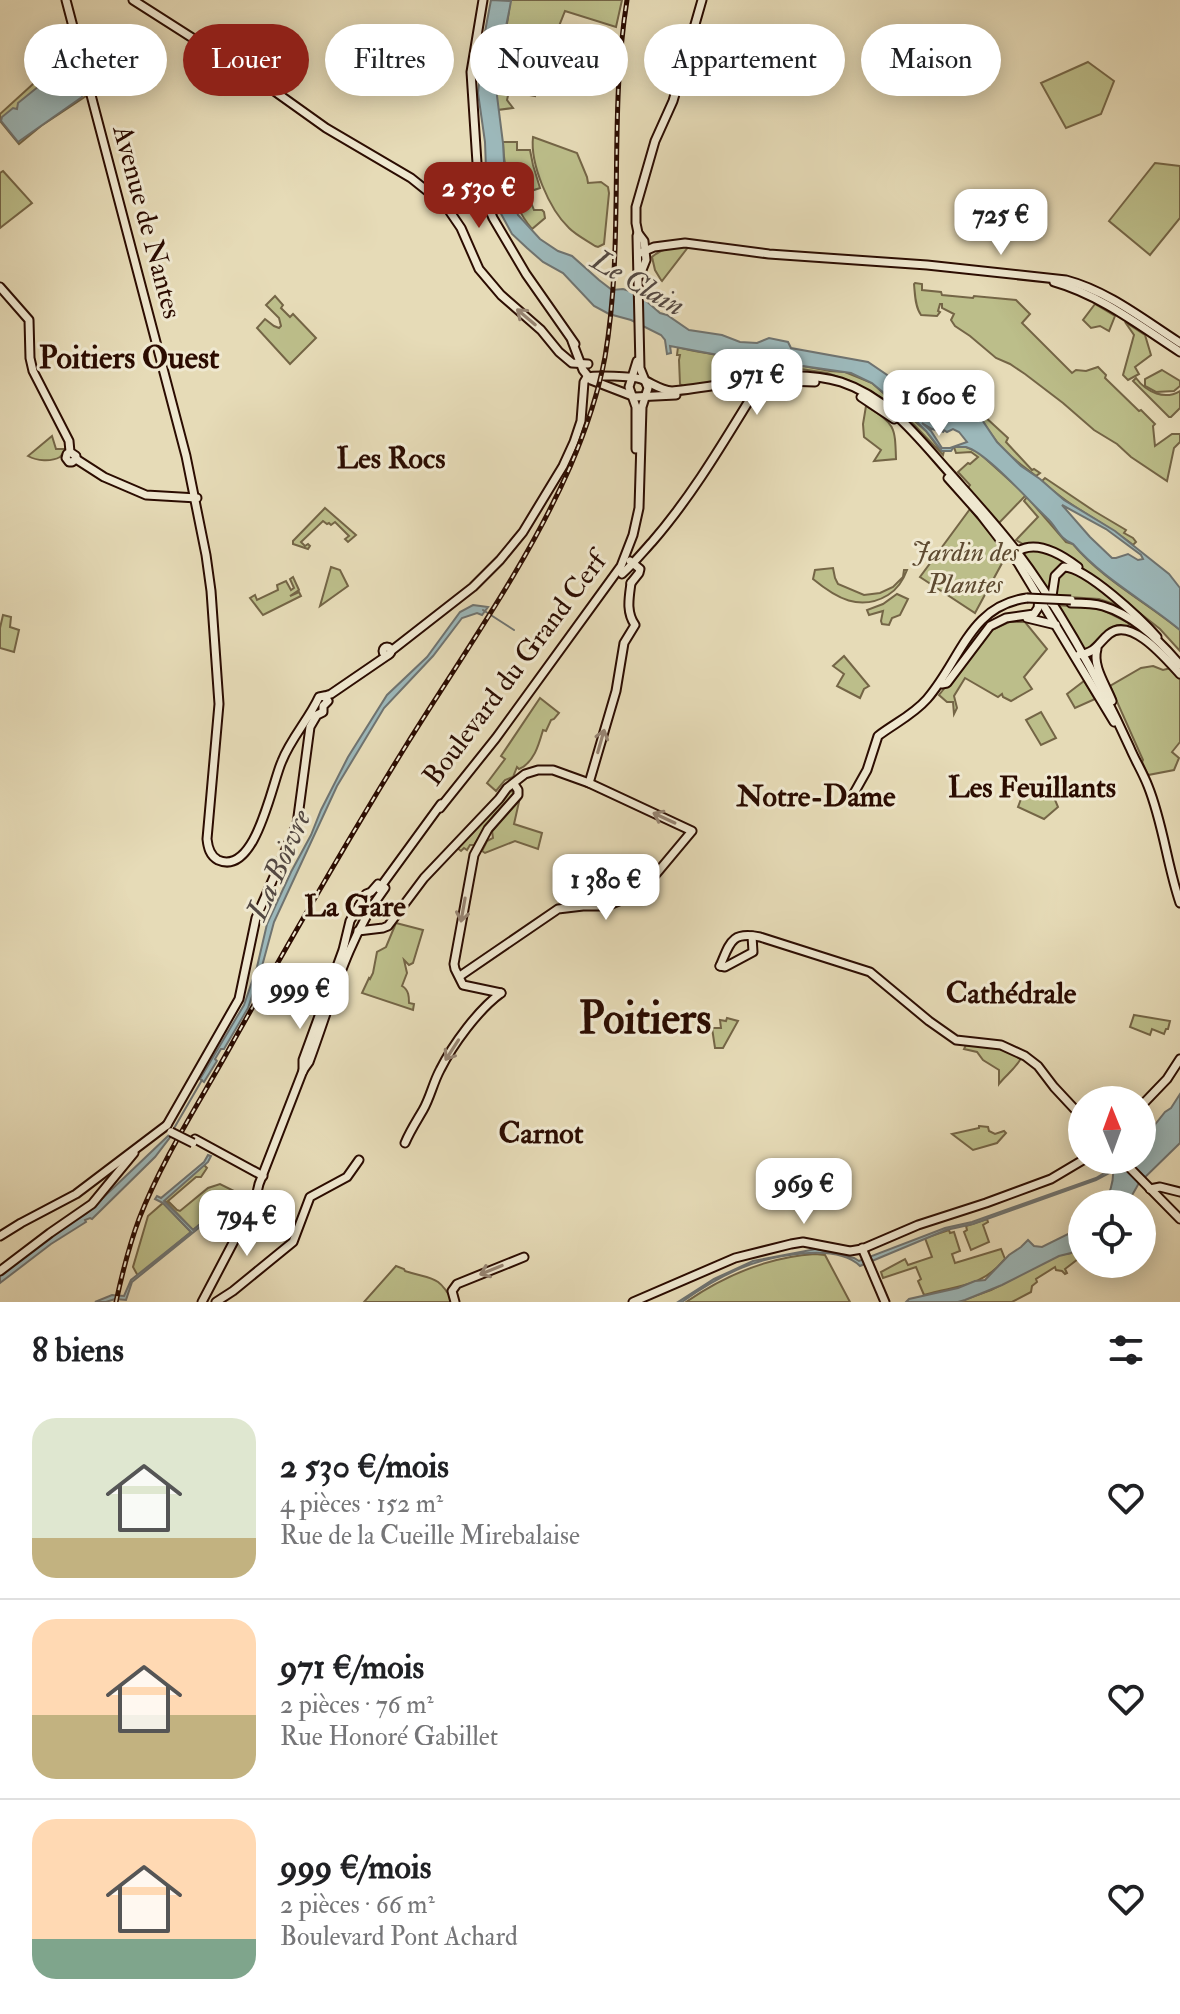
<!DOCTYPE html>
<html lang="fr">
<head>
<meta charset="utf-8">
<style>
	body { margin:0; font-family:"IM FELL Double Pica",serif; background:#f6f6f6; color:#202124; height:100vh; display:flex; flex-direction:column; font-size:30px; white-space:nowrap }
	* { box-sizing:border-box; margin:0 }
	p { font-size:26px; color:#757577 }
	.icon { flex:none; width:44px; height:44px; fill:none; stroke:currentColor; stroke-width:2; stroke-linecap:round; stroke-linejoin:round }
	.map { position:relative; height:1302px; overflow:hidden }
	.panel { display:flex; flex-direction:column; background:#fff; flex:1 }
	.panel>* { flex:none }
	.banner { position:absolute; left:24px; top:24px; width:1132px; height:72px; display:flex; gap:16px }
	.needle { width:52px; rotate:359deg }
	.buttons { position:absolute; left:1068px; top:1086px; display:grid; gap:16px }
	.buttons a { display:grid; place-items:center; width:88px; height:88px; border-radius:50%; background:#fff; box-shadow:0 4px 20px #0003; font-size:40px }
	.price { position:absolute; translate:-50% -68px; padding:0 18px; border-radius:16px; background:#fff; color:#222; font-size:26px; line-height:52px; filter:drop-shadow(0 2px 4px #0008) }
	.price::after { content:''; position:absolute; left:50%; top:48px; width:24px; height:18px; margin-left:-12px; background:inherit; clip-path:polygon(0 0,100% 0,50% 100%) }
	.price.current { background:#8f2418; color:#fff }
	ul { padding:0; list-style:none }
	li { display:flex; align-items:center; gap:24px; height:200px; padding:0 32px }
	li+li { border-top:2px solid #e0e0e0 }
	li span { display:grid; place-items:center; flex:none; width:224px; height:160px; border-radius:24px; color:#555 }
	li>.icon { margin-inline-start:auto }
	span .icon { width:96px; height:96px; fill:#fffc; stroke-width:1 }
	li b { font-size:34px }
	h2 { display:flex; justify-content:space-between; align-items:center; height:96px; padding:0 32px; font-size:34px }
	.pill { padding:0 28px; border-radius:36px; background:#fff; box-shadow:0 4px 20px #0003; font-size:28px; line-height:72px }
	.pill.current { background:#8f2418; color:#fff }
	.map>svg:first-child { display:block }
	.green { fill:#bcbe8a; stroke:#746546; stroke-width:2 }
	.water { fill:#9cb8ba; stroke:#6f7370; stroke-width:2; fill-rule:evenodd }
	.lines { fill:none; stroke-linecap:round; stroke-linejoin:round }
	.stream { stroke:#6f7370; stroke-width:2 }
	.secondary-tunnel { stroke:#cabc9c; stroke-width:7; stroke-dasharray:7 3.5; stroke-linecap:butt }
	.secondary-casing { stroke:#2b0c01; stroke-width:11 }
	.secondary { stroke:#efe8d0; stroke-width:7 }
	.rail-casing { stroke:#2b0c01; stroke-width:5 }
	.rail { stroke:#efe8d0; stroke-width:2; stroke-dasharray:6; stroke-linecap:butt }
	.secondary-bridge-casing { stroke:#2b0c01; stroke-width:11; stroke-linecap:butt }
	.secondary-bridge { stroke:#efe8d0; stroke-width:7 }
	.oneway { stroke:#978573 }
	.labels { text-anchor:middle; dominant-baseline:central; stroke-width:6; stroke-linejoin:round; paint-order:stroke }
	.street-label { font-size:28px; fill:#2b0c01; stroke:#efe8d0 }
	.park-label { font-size:28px; font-style:italic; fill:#5e4a31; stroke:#efe8d0 }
	.water-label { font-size:30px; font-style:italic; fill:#534842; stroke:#efe8d0 }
	.neighbourhood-label { font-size:30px; font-weight:bold; fill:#2b0c01; stroke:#efe8d0 }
	.quarter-label { font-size:32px; font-weight:bold; fill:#2b0c01; stroke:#efe8d0 }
	.town-label { font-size:44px; font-weight:bold; fill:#2b0c01; stroke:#efe8d0 }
</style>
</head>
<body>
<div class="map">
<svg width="1180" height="1302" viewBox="0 0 1180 1302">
	<rect width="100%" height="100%" fill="#e6dbb7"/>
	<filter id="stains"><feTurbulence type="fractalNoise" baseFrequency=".0025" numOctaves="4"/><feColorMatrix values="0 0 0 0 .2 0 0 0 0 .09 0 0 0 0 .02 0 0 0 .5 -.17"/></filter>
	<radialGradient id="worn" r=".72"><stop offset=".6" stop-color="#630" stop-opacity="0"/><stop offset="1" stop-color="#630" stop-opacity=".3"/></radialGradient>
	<g class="green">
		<path d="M510 0H622L616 27 565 11 536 84 535 96 509 91 507 100 513 108 497 110C498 96 493 84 501 71 500 47 509 24 510 0Z"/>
		<path d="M396 28 402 48 403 61 401 65 395 59 381 31Z"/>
		<path d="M963 58 976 67 963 93 949 82V78Z"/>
		<path d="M1088 62 1114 81 1101 114 1066 128 1041 83Z"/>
		<path d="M79 71 86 96 41 126 19 144 0 121V114L44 74 50 81Z"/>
		<path d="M533 137 577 153 587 177 588 183 601 182 608 187 609 193 604 244 598 247 595 246C586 240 576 235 569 228 549 209 530 164 533 137Z"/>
		<path d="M503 142H517V150H530L533 165 540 188 528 192 530 200 534 210H542L544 212 545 218 532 229C511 204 504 174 503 142Z"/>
		<path d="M1155 163 1180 166V218L1150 255 1109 221Z"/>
		<path d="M3 171 32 203 0 228V173Z"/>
		<path d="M689 246 662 281 661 280 655 270 652 257C663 247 675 247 689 246Z"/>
		<path d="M915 283 922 284V290L941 292 942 295 973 298 974 296 1016 300 1030 314 1022 323 1072 373 1076 370 1086 371 1098 367 1106 375 1105 378 1139 411 1141 410 1155 424 1153 426 1155 446 1172 434H1180V442L1174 448 1167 481 1131 457 1117 444 1094 430 1063 403 1025 374 1010 364 996 358 970 336 955 326 951 320 954 314 942 308V304H940L938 311 940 312 937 316 921 315C915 307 915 294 914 284Z"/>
		<path d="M275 296 283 305 281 308 290 317 293 314 316 338 290 364 257 328 265 319 274 326 279 328 281 326 279 318 266 305Z"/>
		<path d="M1095 304 1115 316 1109 331 1100 326 1091 328 1083 320Z"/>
		<path d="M1125 322 1145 335 1151 355 1135 367 1139 374 1128 380 1123 375 1134 335Z"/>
		<path d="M678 347C694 352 712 353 728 357 745 361 760 371 777 372L750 378 685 387 680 384 679 360 680 355H677Z"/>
		<path d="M803 366 830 371 845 372 872 383 926 431 941 451H944L943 455 898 408 882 398 850 381 827 373 801 369 786 371Z"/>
		<path d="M1162 370 1180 381V386L1174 391 1156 392 1145 386V379Z"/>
		<path d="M1136 378C1147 393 1165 400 1180 391V408L1171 417H1169L1133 381Z"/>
		<path d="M954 395 983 414V415L1008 438 1006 442 1032 470 1034 469 1040 473 1036 476C1023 466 1007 455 997 442 981 422 979 407 952 397Z"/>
		<path d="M866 406C895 424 895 426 896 459L874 461 881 450 864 437 863 424Z"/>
		<path d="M52 436 56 449H66L60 457C51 462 37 461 28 456Z"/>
		<path d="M954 447H966L978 452 1026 495 998 524 967 489 970 485 958 472 968 463 970 464 978 457 971 452 956 453Z"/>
		<path d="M1045 478 1094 511 1126 530 1124 533 1133 538 1136 542 1133 545C1104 522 1069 507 1042 481Z"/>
		<path d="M1027 497 1066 542 1073 544C1103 580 1146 602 1180 630V651L1160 629 1067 556 1054 548 1023 544 1016 540 1038 517 1024 501Z"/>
		<path d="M325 508 356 535 348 542 345 539 349 536 335 522 331 525 329 523 327 524 323 521 301 542 305 546 308 544 310 546 308 549 293 544V541Z"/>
		<path d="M970 509 1007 554 975 613 920 577Z"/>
		<path d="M1024 550H1046L1071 564 1062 567 1050 595 1023 554Z"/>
		<path d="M331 567 340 570 348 586 320 606Z"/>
		<path d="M833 568 835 578 838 584 864 595 880 593 893 587 903 577 904 570H907C903 581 898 589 888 595 860 612 836 598 813 579L815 570Z"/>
		<path d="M1066 569 1075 570 1121 605 1120 606 1099 599 1053 596 1056 577Z"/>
		<path d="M293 577 299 590 290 596 299 592 301 596 263 615 250 598 255 595 257 600 278 590 277 585 286 581 291 590 294 588 290 579Z"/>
		<path d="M897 594 908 599 900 615 892 618 889 625 882 624 881 621 883 611 869 615 867 610 883 604Z"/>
		<path d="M1055 605 1099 608 1129 623 1128 628 1086 650 1083 649Z"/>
		<path d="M3 615 11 617 10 627 19 630 14 652 0 648V628Z"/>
		<path d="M1009 622H1025L1047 649 1024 677 1032 689 1011 701 1003 697 1002 694 998 697 965 678 954 696 957 708 954 714 953 702H947L939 695 988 633 994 629Z"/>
		<path d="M844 656 869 686 864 689 860 698 837 686 844 674 833 666Z"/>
		<path d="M1153 666 1163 670 1171 668 1180 680V742L1172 752 1179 758 1174 770 1148 775 1142 762 1143 760 1110 686 1141 668Z"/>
		<path d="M1084 681 1095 699 1075 708 1067 694Z"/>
		<path d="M540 698 559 713 554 719 551 720 546 731 543 730C539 744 534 763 519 769L517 767 513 777 505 780 496 791 487 783 505 759 501 756Z"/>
		<path d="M1041 712 1056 738 1041 745 1026 720Z"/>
		<path d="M510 791 514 792 513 795 494 815 474 845H470L467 850 464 848 461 851 456 847Z"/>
		<path d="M1024 791 1033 797 1053 795 1058 807 1044 819 1018 807Z"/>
		<path d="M521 793 514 824 542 833 538 849 515 841 485 853 482 851 487 841 493 838 492 831 501 820 500 819Z"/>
		<path d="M396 923 423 930 413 963 409 965 404 960 407 973 402 986C409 990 409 997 409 1003L414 1004 413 1010 362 993 369 978 370 979 373 973 377 952 386 947Z"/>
		<path d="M1134 1015 1170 1021 1168 1029H1166L1164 1034 1152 1029 1150 1035 1130 1027Z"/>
		<path d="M727 1018 738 1021 723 1048H715L712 1028H721L720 1020 726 1021Z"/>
		<path d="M966 1045C986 1046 1003 1047 1020 1058V1060C1013 1071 1006 1075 999 1084V1070L983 1060 977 1052 964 1049Z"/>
		<path d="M979 1126 988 1127 989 1131 995 1134 1004 1131 1006 1133 997 1143 973 1150 952 1134 979 1128Z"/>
		<path d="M204 1165 207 1168 201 1177H196L168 1201 177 1210 180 1211 208 1188 220 1184 238 1193 193 1230 164 1200Z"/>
		<path d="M163 1203 191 1232 138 1276 133 1267 148 1216Z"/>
		<path d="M987 1219 988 1222 983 1225 989 1242 971 1250 964 1232 967 1230 966 1226Z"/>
		<path d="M949 1230 950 1233 954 1232 960 1251 952 1254 955 1263 1001 1249 1005 1259C981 1288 958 1285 924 1295L918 1281 921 1279 916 1267 883 1278 881 1272 905 1259 908 1265 932 1257 925 1238Z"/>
		<path d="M1082 1246V1256L1065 1269 1067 1273 1065 1274 1062 1271 1056 1270 1055 1267 1036 1279 1037 1282 1032 1286 1031 1292 1012 1302H958L991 1290 1059 1255 1071 1253Z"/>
		<path d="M815 1254 825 1255 850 1302H686C724 1276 768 1257 815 1254Z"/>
		<path d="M396 1266 404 1269 405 1271C432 1280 438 1274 453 1302H364Z"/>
	</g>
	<g class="water">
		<path d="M491 0 511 1C507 24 500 48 501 71L498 76 496 88 503 143 505 180 518 215 540 239 558 251 572 256 599 280 612 290 623 289 643 295 645 300 660 313 667 315 689 330 722 335 740 342 757 343 769 338 788 342 791 348 868 362 902 385 920 387 924 390V399H936L942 396H948L964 402 976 411 997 442 1021 466 1040 479 1064 500 1115 531 1169 574 1180 588V630C1147 602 1103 579 1073 544 1059 539 1057 527 1047 518 1030 502 986 452 966 447 964 447 956 447 954 447L951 451H942L926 431 908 413 872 383 851 373 803 366 774 372 729 357 670 346 671 353 667 354 665 340 661 335 631 320 609 314 594 306 563 273 543 262 527 248 512 234 493 199 486 169 485 142 478 93 484 37ZM922 423 932 429 944 432 933 423 947 432 953 429 959 432 967 442 950 448H942L931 431ZM1062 505 1106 529 1141 555 1143 559 1138 560 1128 554 1116 558H1112L1090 537Z"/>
		<path d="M76 77 82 93V97L18 142 1 121 2 117 13 108 17 109 18 103 39 86 44 87 50 92 55 84Z"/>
		<path d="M473 605 488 607 482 615 477 613 462 618 433 656 384 708 337 786 274 922 261 970 248 1008 224 1049H221L215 1059 217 1061 204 1082 200 1079 244 1005 257 967 267 924 291 872 311 835 321 810 348 757 387 695 427 657 460 612Z"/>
		<path d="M1180 1094V1143L1139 1183 1127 1204H1104C1109 1196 1114 1181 1113 1171L1096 1180 973 1224 946 1230 860 1266C835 1242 770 1256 741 1268 720 1277 700 1289 682 1302H678L714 1279 753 1261 816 1249 854 1258 859 1261 945 1228 972 1222 1096 1178 1114 1167 1118 1160H1142V1141L1165 1112 1171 1108Z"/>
		<path d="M169 1135 171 1136 155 1157 92 1219 90 1218 85 1220 86 1222 51 1244 0 1283V1274L48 1238 87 1213Z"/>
		<path d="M208 1155 211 1156 208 1162 164 1201 193 1230 238 1193 239 1194 237 1197 132 1282 126 1300 115 1299 106 1302H95L112 1295 124 1296 131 1280 191 1232 163 1203 155 1199 157 1196 161 1198 204 1162Z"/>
		<path d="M1082 1227V1246L1071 1253 1059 1256 1002 1285 965 1300 958 1302H906L909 1299 958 1288 975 1281 985 1280 1009 1255 1021 1247 1028 1240 1034 1246 1042 1247Z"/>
	</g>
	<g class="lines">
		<g class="stream">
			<path d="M483 610 514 630"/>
			<path d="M173 1130 202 1080"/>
		</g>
		<path class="secondary-tunnel" d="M346 951 358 920 379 889"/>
		<g class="secondary-casing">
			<g id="secondary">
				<path d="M66 0 186 456 206 555 211 591 219 704 207 839C208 848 210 856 218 860 256 877 272 782 282 761 291 738 309 719 319 697L324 696 328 701 323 706V712L317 715 310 727 297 824 256 918 239 999 167 1125"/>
				<path d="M133 0 263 83 326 128 411 178 446 206 461 228 479 269 501 295 541 330 559 352 572 363 588 364"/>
				<path d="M483 0 471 72 477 163 480 187 493 218 526 274 575 344"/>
				<path d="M638 254 654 247 685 243 769 254 927 265 1066 280C1108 291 1144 320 1180 343"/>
				<path d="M640 275 646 260 644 241 638 233 636 223V207L655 141 673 101 702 0"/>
				<path d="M1054 282C1100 295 1140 326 1180 352"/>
				<path d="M0 287 29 320 30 358 33 371 69 441 70 452 67 454 66 458 69 462H72L76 459V456L70 452"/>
				<path d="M572 341 583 370 591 380 635 397 676 395"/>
				<path d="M587 377C596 375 632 376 641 379 652 383 660 390 672 391 727 387 786 365 841 382 887 397 916 435 947 470 970 496 993 521 1014 548 1061 610 1098 678 1130 748 1135 760 1143 773 1148 786 1163 823 1167 865 1180 903"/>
				<path d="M748 385 785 381 815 382"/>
				<path d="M861 397 894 419"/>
				<path d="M636 449V407L629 387 637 361"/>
				<path d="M76 459 104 477 146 495 197 498"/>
				<path d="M948 478 981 515 1018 563 1114 722"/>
				<path d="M1014 554C1034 537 1061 554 1078 567"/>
				<path d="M630 561 640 569 639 573 631 583"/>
				<path d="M622 574C633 564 642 553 652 542 692 496 723 443 755 391L760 382"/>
				<path d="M1051 603 1055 576 1064 567C1086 567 1141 619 1157 637"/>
				<path d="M1071 603C1082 603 1093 603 1103 606 1133 615 1161 642 1180 665"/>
				<path d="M1027 618 1056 625"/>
				<circle cx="387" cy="651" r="4"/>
				<path d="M1097 649C1092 666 1106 685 1112 701"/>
				<path d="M391 651 473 587 500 560 523 532 563 466 574 442 581 421 584 382 587 377"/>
				<path d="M1079 655C1097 652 1097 644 1109 634 1131 616 1166 659 1180 674"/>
				<path d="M942 684 947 683 950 679 990 626 1006 618 1034 614 1038 608 1039 599"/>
				<path d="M325 696 331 694 388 655"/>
				<path d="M589 783 616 691 624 643 635 625C626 612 629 598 631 583"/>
				<path d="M853 795 867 770 878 736C895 723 913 715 927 699 961 660 969 606 1027 598"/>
				<path d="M440 808 496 738 621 566 633 535 639 508 642 407 648 388 640 368 637 236 638 233"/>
				<path d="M379 889 441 804"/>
				<path d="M358 931 383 928 388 926 424 878 499 799 507 788 525 774 538 770H553L589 783 692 831 641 892 607 906H583L558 909 460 976"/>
				<path d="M720 966C730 943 731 931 760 937L870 972 929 1021 956 1040 1001 1045 1025 1056 1038 1066 1054 1087 1082 1117"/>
				<path d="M720 966 725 967 753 952 752 936"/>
				<path d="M501 993 463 985 455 969 454 964 474 855 488 829 518 795V790L514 784"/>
				<path d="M304 1069 309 1062C331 1003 347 938 385 888"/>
				<path d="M303 1071V1060L343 950 350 921 366 894 371 892 378 884"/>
				<path d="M1142 1105 1167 1079 1180 1059"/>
				<path d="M195 1139 263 1176"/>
				<path d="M405 1143C410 1131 416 1122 423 1110 430 1098 433 1083 440 1070 453 1044 478 1010 501 993"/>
				<path d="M1122 1160 1180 1219"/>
				<path d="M1150 1189 1160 1187 1180 1192"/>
				<path d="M255 1201 259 1184 304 1068"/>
				<path d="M0 1236 21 1223 76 1194 167 1125"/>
				<path d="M862 1248 885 1302"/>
				<path d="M0 1271 50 1233 92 1204 134 1153"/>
				<path d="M202 1302 256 1199"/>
				<path d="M216 1302 233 1291 293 1242 310 1197 347 1177 359 1160"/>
				<path d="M455 1302 452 1291 457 1284 524 1257"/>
				<path d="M633 1302 735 1258 791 1244 803 1242 850 1251 862 1249 918 1225 986 1203 1051 1179 1083 1160"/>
			</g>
		</g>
		<use href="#secondary" class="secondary"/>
		<g class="rail-casing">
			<path id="rail" d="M116 1302C122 1274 129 1246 139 1219 163 1157 201 1100 233 1042 289 942 346 842 407 744 463 654 527 565 570 467 585 432 598 395 605 357 625 239 608 119 627 0"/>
		</g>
		<use href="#rail" class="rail"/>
		<g class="secondary-bridge-casing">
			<g id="secondary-bridge">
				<path d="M1027 598 1071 600"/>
				<path d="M171 1132 193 1143"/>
			</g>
		</g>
		<use href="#secondary-bridge" class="secondary-bridge"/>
	</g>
	<defs><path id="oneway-shaft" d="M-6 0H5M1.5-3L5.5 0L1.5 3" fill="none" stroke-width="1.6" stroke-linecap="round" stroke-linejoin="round" transform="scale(2)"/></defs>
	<g class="oneway">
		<use href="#oneway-shaft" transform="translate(526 317) rotate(-140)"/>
		<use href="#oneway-shaft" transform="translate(601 741) rotate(-74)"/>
		<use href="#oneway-shaft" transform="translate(664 818) rotate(-155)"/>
		<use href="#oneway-shaft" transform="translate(463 910) rotate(100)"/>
		<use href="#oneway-shaft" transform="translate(452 1050) rotate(123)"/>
		<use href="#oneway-shaft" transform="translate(491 1270) rotate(158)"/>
	</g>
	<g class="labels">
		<g class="street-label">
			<text transform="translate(147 222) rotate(75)">Avenue de Nantes</text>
			<text transform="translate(515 669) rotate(-53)">Boulevard du Grand Cerf</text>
		</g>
		<g class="park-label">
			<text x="965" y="552">Jardin des<tspan x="965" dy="32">Plantes</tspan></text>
		</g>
		<g class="water-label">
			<text transform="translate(638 283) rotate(30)">Le Clain</text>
			<text transform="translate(279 865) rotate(-66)">La Boivre</text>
		</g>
		<g class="neighbourhood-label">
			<text x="391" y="458">Les Rocs</text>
			<text x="1032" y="787">Les Feuillants</text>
			<text x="816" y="796">Notre-Dame</text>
			<text x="355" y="906">La Gare</text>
			<text x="1011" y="993">Cathédrale</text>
			<text x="541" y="1133">Carnot</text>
		</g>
		<g class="quarter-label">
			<text x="129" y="358">Poitiers Ouest</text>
		</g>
		<g class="town-label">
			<text x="645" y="1019">Poitiers</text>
		</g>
	</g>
	<rect width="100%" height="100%" filter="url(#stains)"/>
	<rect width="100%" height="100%" fill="url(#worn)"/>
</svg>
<div class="buttons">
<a><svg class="needle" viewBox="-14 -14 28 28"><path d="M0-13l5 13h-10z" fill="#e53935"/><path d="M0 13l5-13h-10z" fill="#757577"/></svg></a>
<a><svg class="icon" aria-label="locate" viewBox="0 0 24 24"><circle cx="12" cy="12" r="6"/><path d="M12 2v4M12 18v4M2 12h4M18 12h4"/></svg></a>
</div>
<b class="price current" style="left:479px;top:230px">2 530 €</b>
<b class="price" style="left:1001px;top:257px">725 €</b>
<b class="price" style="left:757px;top:417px">971 €</b>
<b class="price" style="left:939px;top:438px">1 600 €</b>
<b class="price" style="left:606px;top:922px">1 380 €</b>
<b class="price" style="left:300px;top:1031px">999 €</b>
<b class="price" style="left:804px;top:1226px">969 €</b>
<b class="price" style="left:247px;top:1258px">794 €</b>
<div class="banner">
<a class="pill">Acheter</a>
<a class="pill current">Louer</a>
<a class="pill">Filtres</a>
<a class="pill">Nouveau</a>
<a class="pill">Appartement</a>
<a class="pill">Maison</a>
</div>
</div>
<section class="panel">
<h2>8 biens<svg class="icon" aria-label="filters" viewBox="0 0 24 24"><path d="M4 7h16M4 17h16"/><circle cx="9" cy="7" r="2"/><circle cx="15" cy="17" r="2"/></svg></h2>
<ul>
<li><span style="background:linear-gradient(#dfe7d0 75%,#c2b280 0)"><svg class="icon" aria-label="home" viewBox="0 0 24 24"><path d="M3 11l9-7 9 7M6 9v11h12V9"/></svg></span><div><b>2 530 €/mois</b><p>4 pièces · 152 m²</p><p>Rue de la Cueille Mirebalaise</p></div><svg class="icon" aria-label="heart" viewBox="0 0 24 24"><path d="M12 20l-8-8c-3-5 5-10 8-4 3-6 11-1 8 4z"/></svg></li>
<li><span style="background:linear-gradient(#ffd9b3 60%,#c2b280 0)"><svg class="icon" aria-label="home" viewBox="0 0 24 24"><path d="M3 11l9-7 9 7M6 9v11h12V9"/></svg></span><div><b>971 €/mois</b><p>2 pièces · 76 m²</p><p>Rue Honoré Gabillet</p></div><svg class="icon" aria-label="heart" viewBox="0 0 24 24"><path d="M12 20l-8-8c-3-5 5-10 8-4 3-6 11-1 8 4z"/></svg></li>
<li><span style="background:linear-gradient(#ffd9b3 75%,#7fa58c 0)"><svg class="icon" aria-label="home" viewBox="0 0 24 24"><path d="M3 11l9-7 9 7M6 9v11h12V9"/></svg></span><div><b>999 €/mois</b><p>2 pièces · 66 m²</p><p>Boulevard Pont Achard</p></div><svg class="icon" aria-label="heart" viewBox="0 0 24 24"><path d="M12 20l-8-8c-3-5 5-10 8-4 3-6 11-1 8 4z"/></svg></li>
</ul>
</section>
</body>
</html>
